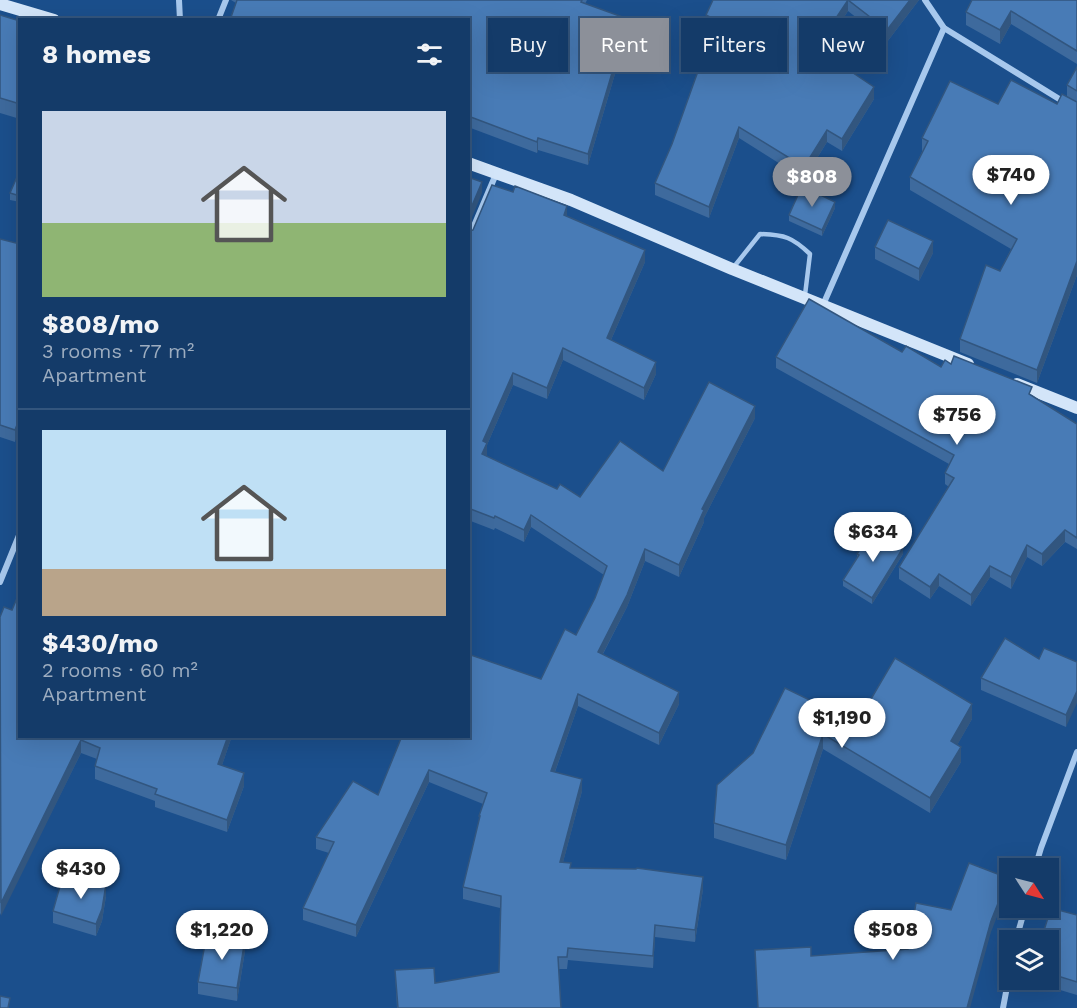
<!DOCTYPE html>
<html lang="en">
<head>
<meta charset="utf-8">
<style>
	body { margin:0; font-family:"Work Sans",sans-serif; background:#214671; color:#f1f3f6; height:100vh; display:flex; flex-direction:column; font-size:22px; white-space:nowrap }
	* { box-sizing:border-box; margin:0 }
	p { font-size:20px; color:#9dadc0 }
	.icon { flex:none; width:33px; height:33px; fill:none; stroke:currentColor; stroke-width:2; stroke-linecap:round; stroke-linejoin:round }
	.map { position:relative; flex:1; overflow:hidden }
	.panel { position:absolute; left:18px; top:18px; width:452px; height:720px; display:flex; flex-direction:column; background:#143b69; border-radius:0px; box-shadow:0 6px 24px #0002,0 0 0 2px #33557d }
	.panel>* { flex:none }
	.banner { position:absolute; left:488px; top:18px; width:500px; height:54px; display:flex; gap:12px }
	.needle { width:39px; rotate:126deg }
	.fabs { position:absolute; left:999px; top:858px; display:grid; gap:12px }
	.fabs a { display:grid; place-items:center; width:60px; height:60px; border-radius:0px; background:#143b69; box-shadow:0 6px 24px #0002,0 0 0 2px #33557d; font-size:30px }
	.price { position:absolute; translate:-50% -51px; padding:0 14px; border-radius:21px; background:#fff; color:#222; font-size:20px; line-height:39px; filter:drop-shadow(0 2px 3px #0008) }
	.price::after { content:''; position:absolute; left:50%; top:36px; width:18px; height:14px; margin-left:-9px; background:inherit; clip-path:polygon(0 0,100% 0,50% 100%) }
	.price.selected { background:#8c9099; color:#fff }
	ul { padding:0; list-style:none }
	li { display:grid; align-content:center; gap:12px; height:318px; padding:0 24px }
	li+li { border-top:2px solid #33557d }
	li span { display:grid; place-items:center; height:186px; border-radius:0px; color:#555 }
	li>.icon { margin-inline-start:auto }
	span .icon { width:108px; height:108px; fill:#fffc; stroke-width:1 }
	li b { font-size:26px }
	h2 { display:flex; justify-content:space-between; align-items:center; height:72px; padding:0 24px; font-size:26px }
	.tag { padding:0 21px; border-radius:0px; background:#143b69; box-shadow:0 6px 24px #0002,0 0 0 2px #33557d; font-size:21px; line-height:54px }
	.tag.selected { background:#8c9099; color:#fff }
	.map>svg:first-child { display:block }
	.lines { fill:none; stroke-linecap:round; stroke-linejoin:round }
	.lane { stroke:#a7c8ed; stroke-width:4.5 }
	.street { stroke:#a7c8ed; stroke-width:6 }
	.secondary { stroke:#d3e5f9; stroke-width:12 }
	.wall { fill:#3e6a9d }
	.shaded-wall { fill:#32567f }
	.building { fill:#487bb6; stroke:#32567f; stroke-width:1.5 }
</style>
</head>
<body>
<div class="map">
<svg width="1077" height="1008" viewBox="0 0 1077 1008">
	<rect width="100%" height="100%" fill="#1b4f8c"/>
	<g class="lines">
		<path class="lane" d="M733 268 760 234C785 235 792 237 810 254L805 295"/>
		<g class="street">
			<path d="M179 0 180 20"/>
			<path d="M925 0 944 28 1077 110"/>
			<path d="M218 20 226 0"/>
			<path d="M468 240 496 174"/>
			<path d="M823 305 944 28"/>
			<path d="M0 582 20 533"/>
			<path d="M1035 868 1041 848 1077 752"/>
			<path d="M1016 940 1025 908"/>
			<path d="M1003 1008 1010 971"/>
		</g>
		<g class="secondary">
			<path d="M0 4 54 20"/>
			<path d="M468 163 571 200 732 269 968 364"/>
			<path d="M1017 384 1077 408"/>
		</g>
	</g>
	<g class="wall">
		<path d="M231 0H587L585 4 628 30 588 165 538 150 537 153 468 127V20L236 3Z"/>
		<path d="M713 0H919L887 42 848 11 821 52 874 99 842 151 827 142 804 179 739 138 709 218 655 195V183L672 144 698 70 695 69V57L709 28 706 27V15Z"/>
		<path d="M1077 0V64L1011 24 1000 44 966 25V12Z"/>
		<path d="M0 15 20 21V119L0 113Z"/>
		<path d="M1077 67V275L1037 383 960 352V339L1000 271 1011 249 910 190V177L922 152V138L998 104H1057L1067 97V85Z"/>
		<path d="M20 170V202L10 200V193Z"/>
		<path d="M835 208 822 236 789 221V215Z"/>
		<path d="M567 217 645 262 611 340 656 374 644 400 563 360 547 399 513 385 487 445 486 456 557 489 580 497 663 471 755 418 704 518V522L679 577 645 561 627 607 603 654 679 704 659 745 578 706 555 772 582 791 563 862 570 868 703 889 695 942 655 937 653 968 568 960 567 969H559L561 1008H397L395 970 435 983 499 972 500 908 463 899V887L479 822V816L483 804 429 782 356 937 303 920V908L329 853 316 849V837L378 795 541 679 576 635 595 598 604 575 531 527 524 542 495 528 494 530 468 520V232Z"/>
		<path d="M0 239 20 244 15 442 0 437Z"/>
		<path d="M875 247 933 253 919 281 875 259Z"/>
		<path d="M776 357 941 367 951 364 1032 395 1077 424V549L1065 542 1042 566 1027 557 1011 589 990 577 971 606 939 586 930 599 899 579V567L949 487 945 484V473L949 464 776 368Z"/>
		<path d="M857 554H903L872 604 843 586V580L857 559Z"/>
		<path d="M0 617 20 736 173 738 174 736H232L222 765 244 786 227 832 155 807V801L95 779V766L97 759 81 753 0 915Z"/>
		<path d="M1039 659 1077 662 1066 727 981 690V678Z"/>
		<path d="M972 719 957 745 961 762 930 813 823 749 786 860 714 838V823L753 753 857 723Z"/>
		<path d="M106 896 102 921 96 936 53 923V911Z"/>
		<path d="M1077 915V995L1033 982V980H1048V940Z"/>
		<path d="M245 951 237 1001 198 994V982Z"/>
	</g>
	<g class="shaded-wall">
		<path d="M848 0V11L816 60V48Z"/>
		<path d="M910 0H919L887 42V30Z"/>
		<path d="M1011 11V24L1000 44V30Z"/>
		<path d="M628 19V30L588 165V154Z"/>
		<path d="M874 87V99L842 151V139Z"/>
		<path d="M739 127V138L709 218V207Z"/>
		<path d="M827 130V142L804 179V167Z"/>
		<path d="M538 138V150L537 153V142Z"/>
		<path d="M482 182V193L468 227V215Z"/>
		<path d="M835 202V208L822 236V230Z"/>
		<path d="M567 206V218L564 215Z"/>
		<path d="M933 241V253L919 281V269Z"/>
		<path d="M645 250V262L607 349V338Z"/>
		<path d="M1077 261V275L1037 383V370Z"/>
		<path d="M563 348V360L547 399V388Z"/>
		<path d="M656 362V374L644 400V388Z"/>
		<path d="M513 373V385L487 445V455L482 465 483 441Z"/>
		<path d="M755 406V418L704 518V522L679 577V565L702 509Z"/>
		<path d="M20 417V429L15 442V430Z"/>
		<path d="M531 515V527L524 542V530Z"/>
		<path d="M1065 530V542L1042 566V554Z"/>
		<path d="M1027 545V557L1011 589V577Z"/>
		<path d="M903 548V554L872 604V598Z"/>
		<path d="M645 549V561L627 607 598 663V652Z"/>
		<path d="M990 566V577L971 606V595Z"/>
		<path d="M939 574V586L930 599V587Z"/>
		<path d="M1077 691V703L1066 727V715Z"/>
		<path d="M679 692V704L659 745V733Z"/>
		<path d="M578 694V706L551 783V771Z"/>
		<path d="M972 704V719L951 756V741Z"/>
		<path d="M823 734V749L786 860V845Z"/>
		<path d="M228 736H232L218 777V764Z"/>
		<path d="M81 740V753L1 916V903Z"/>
		<path d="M961 747V762L930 813V798Z"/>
		<path d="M429 770V782L356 937V925Z"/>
		<path d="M244 773V786L227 832V820Z"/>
		<path d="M582 779V791L560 874V862Z"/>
		<path d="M703 877V889L695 942V930Z"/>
		<path d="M1008 878V889L991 932 970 1008H967L991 921Z"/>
		<path d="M106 884V896L102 921 96 936V924Z"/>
		<path d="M655 925V937L653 968V956Z"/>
		<path d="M245 939V951L237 1001V988Z"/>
	</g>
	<g class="building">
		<path d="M237 0H582L581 2 628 19 588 154 538 138 537 142 468 116V20H230Z"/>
		<path d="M713 0H848L816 48 874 87 842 139 827 130 804 167 739 127 709 207 655 183 672 144 702 60 695 57 714 19 706 15Z"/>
		<path d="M848 0H910L887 30Z"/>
		<path d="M972 0H1077V51L1011 11 1000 30 966 12Z"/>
		<path d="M0 15 20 21V104L0 98Z"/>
		<path d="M1077 67V91L1067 85Z"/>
		<path d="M1011 80 1057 104 1062 94 1077 102V261L1037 370 960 339 986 265 1000 271 1017 239 910 177 928 141 922 138 950 81 998 104Z"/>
		<path d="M20 170V196L10 193Z"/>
		<path d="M468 177 482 182 468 215Z"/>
		<path d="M492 185 513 192 515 186 567 206 564 215 645 250 607 338 656 362 644 388 563 348 547 388 513 373 483 441 487 443 482 454 557 489 560 484 580 497 620 441 663 471 709 382 755 406 702 509 704 510 679 565 645 549 627 595 598 652 679 692 659 733 578 694 551 771 582 779 560 862 571 863 570 868 636 869 637 868 703 877 695 930 655 925 653 956 568 948 567 957H558L561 1008H398L395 970 434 968 435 983 499 972 501 896 463 887 480 816H479L487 793 429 770 356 925 303 908 334 842 316 837 353 781 378 795 402 736H468V654L541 679 565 629 576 635 595 598 607 566 531 515 524 530 495 516 494 518 468 508V232L473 230Z"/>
		<path d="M802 186 835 202 822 230 789 215Z"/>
		<path d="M888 220 933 241 919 269 875 247Z"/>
		<path d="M0 239 20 244V417L15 430 0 425Z"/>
		<path d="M809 299 902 352 906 346 941 367 945 360 951 364 954 356 1032 387 1029 394 1077 424V538L1065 530 1042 554 1027 545 1011 577 990 566 971 595 939 574 930 587 899 567 954 478 945 473 954 455 776 357Z"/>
		<path d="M873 529 903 548 872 598 843 580 859 555 857 554Z"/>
		<path d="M20 591V736H169L173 738 174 736H228L218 764 244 773 227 820 155 794 157 789 95 766 100 748 81 740 1 903 0 617 4 607 12 610Z"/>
		<path d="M1005 638 1039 659 1044 648 1077 662V691L1066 715 981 678Z"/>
		<path d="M895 658 972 704 951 741 961 747 930 798 823 734 786 845 714 823 717 785 753 753 785 688 857 723Z"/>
		<path d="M969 863 1008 878 991 921 967 1008H758L755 950 811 947V956L908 949 916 903 951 910Z"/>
		<path d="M62 879 106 884 102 909 96 924 53 911Z"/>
		<path d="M1051 908 1077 915V982L1048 973V940H1041Z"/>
		<path d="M207 933 245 939 237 988 198 982Z"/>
		<path d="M0 996 10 998 8 1008H0Z"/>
	</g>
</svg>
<div class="fabs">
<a><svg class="needle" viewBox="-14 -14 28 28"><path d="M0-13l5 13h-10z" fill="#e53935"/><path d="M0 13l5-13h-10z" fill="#9dadc0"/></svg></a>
<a><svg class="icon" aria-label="layers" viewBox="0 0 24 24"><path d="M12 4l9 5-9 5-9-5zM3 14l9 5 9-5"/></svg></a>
</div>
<b class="price" style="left:1011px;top:206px">$740</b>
<b class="price selected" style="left:812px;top:208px">$808</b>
<b class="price" style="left:957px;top:446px">$756</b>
<b class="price" style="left:873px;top:563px">$634</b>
<b class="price" style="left:842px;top:749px">$1,190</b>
<b class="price" style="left:81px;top:900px">$430</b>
<b class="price" style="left:222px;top:961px">$1,220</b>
<b class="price" style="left:893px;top:961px">$508</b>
<div class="banner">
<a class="tag">Buy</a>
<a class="tag selected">Rent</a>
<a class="tag">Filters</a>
<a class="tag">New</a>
</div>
<section class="panel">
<h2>8 homes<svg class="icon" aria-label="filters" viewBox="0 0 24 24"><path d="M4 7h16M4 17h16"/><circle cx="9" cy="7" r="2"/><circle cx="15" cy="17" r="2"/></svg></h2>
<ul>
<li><span style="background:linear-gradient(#c9d6e8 60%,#8fb573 0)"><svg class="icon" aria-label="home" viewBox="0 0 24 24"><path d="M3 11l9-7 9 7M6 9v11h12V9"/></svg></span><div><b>$808/mo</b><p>3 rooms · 77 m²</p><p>Apartment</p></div></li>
<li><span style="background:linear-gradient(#bfe0f5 75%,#b9a48a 0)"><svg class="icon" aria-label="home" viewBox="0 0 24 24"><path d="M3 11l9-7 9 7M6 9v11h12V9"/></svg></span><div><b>$430/mo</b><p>2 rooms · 60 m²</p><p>Apartment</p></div></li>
</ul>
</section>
</div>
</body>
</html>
